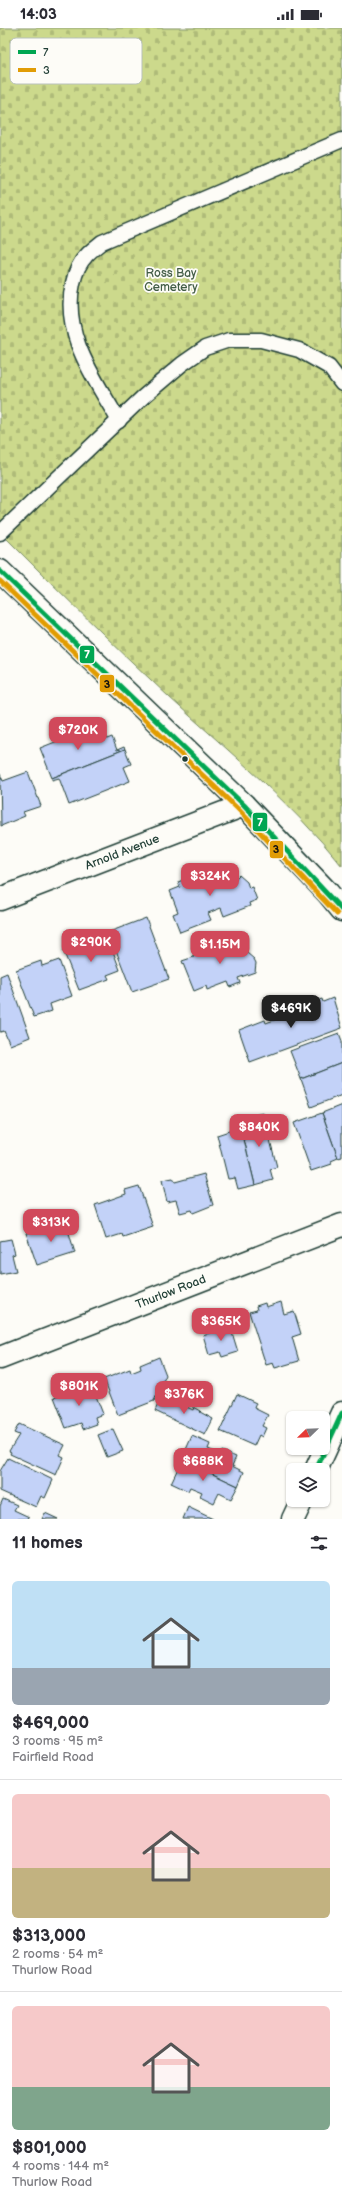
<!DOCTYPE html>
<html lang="en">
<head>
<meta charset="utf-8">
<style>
	body { margin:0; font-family:"Balsamiq Sans",sans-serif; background:#f2f2f3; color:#2b2b33; height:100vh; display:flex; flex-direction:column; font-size:15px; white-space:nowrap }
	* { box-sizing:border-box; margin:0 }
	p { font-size:13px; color:#7c7c81 }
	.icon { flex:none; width:22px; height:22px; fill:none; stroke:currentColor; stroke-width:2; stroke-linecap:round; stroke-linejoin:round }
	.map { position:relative; height:1491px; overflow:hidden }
	.sheet { display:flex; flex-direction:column; background:#fff; flex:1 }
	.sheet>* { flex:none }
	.needle { width:26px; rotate:247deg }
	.fabs { position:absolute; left:286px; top:1383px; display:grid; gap:8px }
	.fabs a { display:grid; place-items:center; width:44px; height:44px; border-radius:6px; background:#fff; box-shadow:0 1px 3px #0004; font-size:20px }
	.price { position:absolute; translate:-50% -34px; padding:0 9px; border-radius:8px; background:#d1495b; color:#fff; font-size:13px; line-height:26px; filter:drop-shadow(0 1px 2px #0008) }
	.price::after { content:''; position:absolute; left:50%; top:24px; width:12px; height:9px; margin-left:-6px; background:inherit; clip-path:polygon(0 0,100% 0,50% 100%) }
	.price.on { background:#222; color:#fff }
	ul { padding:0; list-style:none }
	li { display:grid; align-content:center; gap:8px; height:212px; padding:0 12px }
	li+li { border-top:1px solid #e1e1e2 }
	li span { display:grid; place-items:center; height:124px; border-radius:6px; color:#555 }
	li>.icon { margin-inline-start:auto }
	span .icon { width:72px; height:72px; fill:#fffc; stroke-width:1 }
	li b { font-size:17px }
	h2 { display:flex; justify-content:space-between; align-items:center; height:48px; padding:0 12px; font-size:17px }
	.status { display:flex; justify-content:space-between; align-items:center; height:28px; padding:0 20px; background:#fff; direction:ltr }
	.status svg { height:11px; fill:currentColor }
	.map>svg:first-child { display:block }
	.cemetery { fill:url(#cemetery-stones); stroke:#768b60 }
	.building { fill:#c3d2f8; stroke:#1f3d34 }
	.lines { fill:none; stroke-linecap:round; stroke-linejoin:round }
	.service-casing { stroke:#1f3d34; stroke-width:17 }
	.minor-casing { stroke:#1f3d34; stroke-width:25 }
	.tertiary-casing { stroke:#1f3d34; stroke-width:25 }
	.service { stroke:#fdfcf7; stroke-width:14 }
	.minor { stroke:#fdfcf7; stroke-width:22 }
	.tertiary { stroke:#fdfcf7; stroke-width:22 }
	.bus-1-casing { stroke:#fdfcf7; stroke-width:8 }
	.bus-2-casing { stroke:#fdfcf7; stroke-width:8 }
	.bus-1 { stroke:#00a651; stroke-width:5 }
	.bus-2 { stroke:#e19c05; stroke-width:5 }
	.bus-dot { fill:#1f3d34; stroke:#fdfcf7; stroke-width:1.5 }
	.labels { text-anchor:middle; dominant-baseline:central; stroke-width:3.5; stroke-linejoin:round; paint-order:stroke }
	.park-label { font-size:12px; fill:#425c46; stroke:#fdfcf7 }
	.street-label { font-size:12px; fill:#1f3d34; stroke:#fdfcf7 }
	.key { fill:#fdfcf7; stroke:#bac3bc; stroke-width:1 }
	.key-label { font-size:11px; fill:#1f3d34 }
	.line-badge { stroke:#fdfcf7; stroke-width:1.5 }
	.badge-label { font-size:11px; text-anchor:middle; font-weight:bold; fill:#fff }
	.pale-badge-label { font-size:11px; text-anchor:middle; font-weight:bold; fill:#111 }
</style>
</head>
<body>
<div class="status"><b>14:03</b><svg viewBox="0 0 49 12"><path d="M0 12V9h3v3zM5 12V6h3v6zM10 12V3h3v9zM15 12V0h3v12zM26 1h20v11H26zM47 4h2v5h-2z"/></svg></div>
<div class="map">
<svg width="342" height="1491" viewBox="0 0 342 1491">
	<defs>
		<pattern id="cemetery-stones" width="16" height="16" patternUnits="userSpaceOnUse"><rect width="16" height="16" fill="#ccd98c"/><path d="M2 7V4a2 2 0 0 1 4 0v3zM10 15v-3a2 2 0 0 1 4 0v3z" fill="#afbb79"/></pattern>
	</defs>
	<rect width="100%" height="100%" fill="#fdfcf7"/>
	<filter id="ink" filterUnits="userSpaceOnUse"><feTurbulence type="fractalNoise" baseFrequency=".025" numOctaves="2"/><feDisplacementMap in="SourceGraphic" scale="8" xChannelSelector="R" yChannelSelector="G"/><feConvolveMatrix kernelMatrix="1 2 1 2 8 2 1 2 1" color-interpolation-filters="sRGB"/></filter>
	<g filter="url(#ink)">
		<path class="cemetery" d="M0 0H342V838C292 775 228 723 169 669 111 615 56 560 0 504Z"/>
		<g class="building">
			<path d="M101 696 107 711 112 709 117 722 124 719 125 721 52 750 40 720Z"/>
			<path d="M125 721 131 736 124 739 130 753 69 777 59 750 52 752V750Z"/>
			<path d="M28 744 41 778 23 784 25 788 1 798 0 746 3 753Z"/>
			<path d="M216 836 233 853 239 847 247 854 249 860 252 859 257 872 249 875 250 878 224 888 221 880 208 885 211 892 180 904 173 886 178 884 170 863 180 859 178 854 193 848 195 852 205 848 203 842Z"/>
			<path d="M146 890 169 951 132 964 109 904Z"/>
			<path d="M241 908 247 925 254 931 256 935 255 944 238 950 240 955 230 959 228 954 207 962 206 958 194 963 182 933 194 929V927Z"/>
			<path d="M108 910 120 942 107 947 109 951 79 962 63 922 88 912 90 917Z"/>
			<path d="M59 932 72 968 50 976 52 983 34 989 16 942 41 933 42 938Z"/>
			<path d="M7 945 30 1009 10 1017 4 1003 0 1004V948Z"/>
			<path d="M333 970 342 1000 250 1034 239 1002 265 992 266 995 298 983 296 980 322 971 323 974Z"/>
			<path d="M339 1005 342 1013V1035L301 1051 290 1023Z"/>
			<path d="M342 1035V1067L311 1079 301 1051Z"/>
			<path d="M342 1077V1129L338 1130 322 1085Z"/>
			<path d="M263 1085 277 1139 270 1141 273 1152 255 1157 241 1099H243L241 1090Z"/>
			<path d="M322 1085 338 1130 331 1133 332 1136 311 1143 294 1095Z"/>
			<path d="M241 1099 255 1157 238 1161 235 1150 228 1151 217 1107Z"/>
			<path d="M204 1146 213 1177 193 1185 192 1182 180 1185 176 1172 167 1174 162 1152 173 1150 175 1154Z"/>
			<path d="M139 1158 153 1199 123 1209 122 1206 106 1211 95 1177 126 1166 125 1162Z"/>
			<path d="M65 1192 75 1225 37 1237 26 1205Z"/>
			<path d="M11 1211 15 1226 12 1227 16 1243 0 1246V1213Z"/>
			<path d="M281 1274 284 1286 294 1283 301 1306 292 1309 299 1333 275 1340 273 1335 266 1337 249 1284 257 1282 256 1278 265 1275 266 1279Z"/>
			<path d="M230 1298 238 1324 222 1329 220 1324 209 1327 203 1307Z"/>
			<path d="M159 1329 166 1347 154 1373 118 1387 104 1351 130 1341 131 1345 141 1341 140 1337Z"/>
			<path d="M91 1355 103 1386 95 1389 97 1396 83 1401 81 1395 66 1400 54 1369Z"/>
			<path d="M237 1366 256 1375 254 1380 268 1387 262 1398 266 1400 262 1409 259 1407 254 1418 220 1403Z"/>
			<path d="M162 1367 193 1382 194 1379 201 1383 200 1384 213 1391 205 1407 155 1383Z"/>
			<path d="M19 1396 65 1417 60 1427 64 1429 56 1447 10 1426 11 1424 9 1423 19 1407 14 1405Z"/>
			<path d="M113 1401 123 1423 107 1429 98 1407Z"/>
			<path d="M192 1408 210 1416 208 1421 220 1426 222 1423 236 1429 232 1438 244 1444 238 1458 185 1433 187 1428 184 1426Z"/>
			<path d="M8 1430 53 1452 45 1470 41 1468 36 1479 0 1463V1443Z"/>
			<path d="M185 1433 238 1458 231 1471 219 1465 214 1475 200 1468 202 1464 190 1459 188 1463 171 1455 180 1436 182 1437Z"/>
			<path d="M3 1471 17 1477 14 1482 29 1489 28 1491H0V1478Z"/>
			<path d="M188 1479 213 1491H183Z"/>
			<path d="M45 1485 58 1491H42Z"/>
		</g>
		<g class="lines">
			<g class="service-casing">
				<g id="service">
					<path d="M119 393C95 351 61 306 73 255 75 246 79 235 86 228 90 223 97 218 102 214L342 112"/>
					<path d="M0 505 143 369 182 336 205 320 229 312H261L299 322 329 339 342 356"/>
				</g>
			</g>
			<g class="minor-casing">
				<g id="minor">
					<path id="s1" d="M0 871 244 777"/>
					<path id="s2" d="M0 1330 342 1197"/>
				</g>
			</g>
			<g class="tertiary-casing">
				<g id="tertiary">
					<path d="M0 543 244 777 328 865 342 882"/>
					<path d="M316 1442 342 1385"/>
					<path d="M293 1491 302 1472"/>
				</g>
			</g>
			<use href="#service" class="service"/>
			<use href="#minor" class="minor"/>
			<use href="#tertiary" class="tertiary"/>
			<g class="bus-1-casing">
				<g id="bus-1">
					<path d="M0 543 244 777 342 882"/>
					<path d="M316 1442 342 1385"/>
				</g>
			</g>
			<g class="bus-2-casing">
				<path id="bus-2" d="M0 553 239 782 337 886"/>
			</g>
			<use href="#bus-1" class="bus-1"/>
			<use href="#bus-2" class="bus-2"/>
		</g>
	</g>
	<circle class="bus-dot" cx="185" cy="731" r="3.5"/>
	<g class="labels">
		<g class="park-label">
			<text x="171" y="245">Ross Bay<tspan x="171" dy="14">Cemetery</tspan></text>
		</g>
		<g class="street-label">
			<text stroke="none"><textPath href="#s1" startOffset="131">Arnold Avenue</textPath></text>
			<text stroke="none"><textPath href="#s2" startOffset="183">Thurlow Road</textPath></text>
		</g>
	</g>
	<rect x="10" y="10" width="132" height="46" rx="6" class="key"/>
	<rect x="18" y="22" width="18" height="4" fill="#00a651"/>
	<rect x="18" y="40" width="18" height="4" fill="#e19c05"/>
	<g class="key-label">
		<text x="43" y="28">7</text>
		<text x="43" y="46">3</text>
	</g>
	<g class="line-badge">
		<rect x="79" y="617" width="16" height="19" rx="4" fill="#00a651"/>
		<rect x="99" y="646" width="16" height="19" rx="4" fill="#e19c05"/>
		<rect x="252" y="784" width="16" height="20" rx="4" fill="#00a651"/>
		<rect x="269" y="812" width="15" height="19" rx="4" fill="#e19c05"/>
	</g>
	<g class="badge-label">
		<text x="87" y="630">7</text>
		<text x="260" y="798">7</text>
	</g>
	<g class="pale-badge-label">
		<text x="107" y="660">3</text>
		<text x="276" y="825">3</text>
	</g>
</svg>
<div class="fabs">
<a><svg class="needle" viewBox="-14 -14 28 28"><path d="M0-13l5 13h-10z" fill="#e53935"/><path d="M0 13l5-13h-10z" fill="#7c7c81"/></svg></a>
<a><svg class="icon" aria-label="layers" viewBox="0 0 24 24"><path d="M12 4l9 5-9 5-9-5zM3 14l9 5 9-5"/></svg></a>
</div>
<b class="price" style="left:78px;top:723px">$720K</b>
<b class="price" style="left:210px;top:869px">$324K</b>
<b class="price" style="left:91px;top:935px">$290K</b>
<b class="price" style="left:220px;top:937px">$1.15M</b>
<b class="price on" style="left:291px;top:1001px">$469K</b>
<b class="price" style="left:259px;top:1120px">$840K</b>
<b class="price" style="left:51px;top:1215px">$313K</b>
<b class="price" style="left:221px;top:1314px">$365K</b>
<b class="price" style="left:79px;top:1379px">$801K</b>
<b class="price" style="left:184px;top:1387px">$376K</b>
<b class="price" style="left:203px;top:1454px">$688K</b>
</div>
<section class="sheet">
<h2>11 homes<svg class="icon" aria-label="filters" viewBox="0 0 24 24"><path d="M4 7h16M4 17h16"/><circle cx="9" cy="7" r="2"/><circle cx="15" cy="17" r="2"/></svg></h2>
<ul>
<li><span style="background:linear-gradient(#bfe0f5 70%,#9aa5b1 0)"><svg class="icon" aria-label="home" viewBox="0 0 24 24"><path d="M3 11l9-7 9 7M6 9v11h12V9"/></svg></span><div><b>$469,000</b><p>3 rooms · 95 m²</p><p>Fairfield Road</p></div></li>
<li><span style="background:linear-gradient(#f6c9c9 60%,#c2b280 0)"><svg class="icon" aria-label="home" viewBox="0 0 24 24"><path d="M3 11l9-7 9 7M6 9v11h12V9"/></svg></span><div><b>$313,000</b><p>2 rooms · 54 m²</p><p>Thurlow Road</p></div></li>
<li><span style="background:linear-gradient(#f6c9c9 65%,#7fa58c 0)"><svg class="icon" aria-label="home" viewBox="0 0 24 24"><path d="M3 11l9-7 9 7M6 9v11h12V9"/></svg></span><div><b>$801,000</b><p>4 rooms · 144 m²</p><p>Thurlow Road</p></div></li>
</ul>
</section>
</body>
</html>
